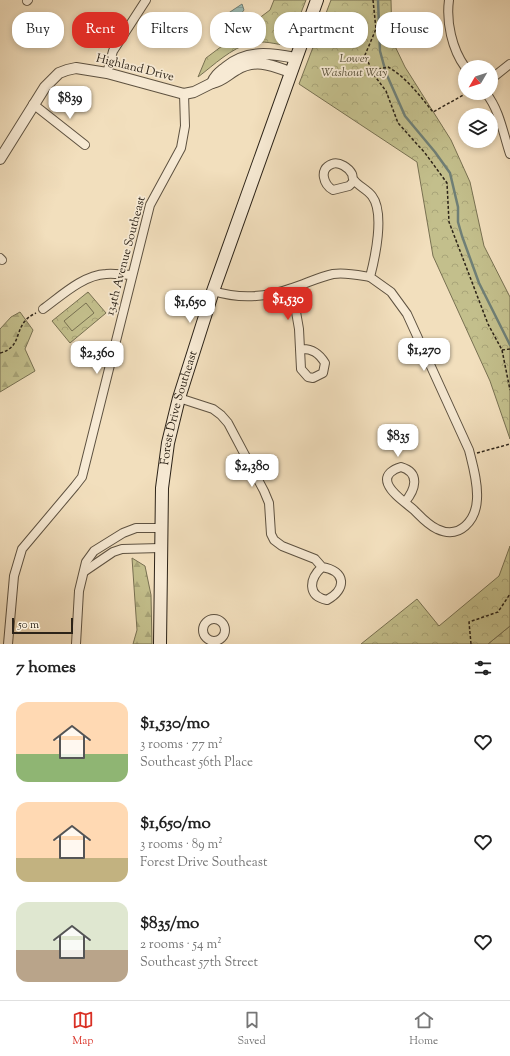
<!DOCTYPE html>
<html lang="en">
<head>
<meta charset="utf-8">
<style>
	body { margin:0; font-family:"Sorts Mill Goudy",serif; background:#f6f6f6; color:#222; height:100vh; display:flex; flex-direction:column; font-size:15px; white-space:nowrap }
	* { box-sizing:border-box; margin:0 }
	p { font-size:13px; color:#767676 }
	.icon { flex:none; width:22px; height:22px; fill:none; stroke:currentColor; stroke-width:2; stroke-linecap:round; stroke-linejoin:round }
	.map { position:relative; height:644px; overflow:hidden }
	.panel { display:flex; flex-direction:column; background:#fff; flex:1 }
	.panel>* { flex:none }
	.banner { position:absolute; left:12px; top:12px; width:486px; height:36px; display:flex; gap:8px }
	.needle { width:26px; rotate:231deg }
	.controls { position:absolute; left:458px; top:60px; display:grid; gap:8px }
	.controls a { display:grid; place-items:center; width:40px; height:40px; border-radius:50%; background:#fff; box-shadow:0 2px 6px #0003; font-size:20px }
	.scale { position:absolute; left:12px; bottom:10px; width:61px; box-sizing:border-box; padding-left:4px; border:2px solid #2c2318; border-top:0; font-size:11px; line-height:14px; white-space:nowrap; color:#2c2318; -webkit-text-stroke:3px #f7ead4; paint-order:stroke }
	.price { position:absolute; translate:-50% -34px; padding:0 9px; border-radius:8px; background:#fff; color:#222; font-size:13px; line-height:26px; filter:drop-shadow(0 1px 2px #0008) }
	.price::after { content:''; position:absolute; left:50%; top:24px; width:12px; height:9px; margin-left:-6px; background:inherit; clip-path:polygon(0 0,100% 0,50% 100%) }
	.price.current { background:#d93025; color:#fff }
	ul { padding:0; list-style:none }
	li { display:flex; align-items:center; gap:12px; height:100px; padding:0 16px }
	li span { display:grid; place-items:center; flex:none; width:112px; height:80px; border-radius:12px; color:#555 }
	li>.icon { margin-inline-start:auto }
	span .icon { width:48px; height:48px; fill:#fffc; stroke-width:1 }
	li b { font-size:17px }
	h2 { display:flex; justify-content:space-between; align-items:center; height:48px; padding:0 16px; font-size:17px }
	.chip { padding:0 14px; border-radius:16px; background:#fff; box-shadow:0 2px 6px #0003; font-size:14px; line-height:36px }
	.chip.current { background:#d93025; color:#fff }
	.tab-bar { display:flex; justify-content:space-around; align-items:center; height:56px; border-top:1px solid #e0e0e0; background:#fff; font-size:11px; color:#767676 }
	.tab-bar a { display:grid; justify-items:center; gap:2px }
	.tab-bar .current { color:#d93025 }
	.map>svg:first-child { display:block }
	.forest { fill:url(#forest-firs); stroke:#787152 }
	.park { fill:url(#park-crowns); stroke:#787152 }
	.garden { fill:#c3bf8c; stroke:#787152 }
	.water { fill:url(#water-rules); stroke:#6f7f76 }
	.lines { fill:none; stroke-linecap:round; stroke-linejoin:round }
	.stream { stroke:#6f7f76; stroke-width:2.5 }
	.minor-casing { stroke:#5e5241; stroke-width:10 }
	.tertiary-casing { stroke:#5e5241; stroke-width:12 }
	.secondary-casing { stroke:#2c2318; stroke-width:14 }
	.path { stroke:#2c2318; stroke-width:1.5; stroke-dasharray:3 2; stroke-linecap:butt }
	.minor { stroke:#f7ead4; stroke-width:8 }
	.tertiary { stroke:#f7ead4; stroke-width:10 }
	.secondary { stroke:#f7ead4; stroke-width:12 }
	.labels { text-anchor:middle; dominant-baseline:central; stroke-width:3.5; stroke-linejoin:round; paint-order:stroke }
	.park-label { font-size:12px; font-style:italic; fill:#59523b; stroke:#f7ead4 }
	.street-label { font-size:12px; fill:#2c2318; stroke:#f7ead4 }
</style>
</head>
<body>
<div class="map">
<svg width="510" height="644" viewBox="0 0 510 644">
	<defs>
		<pattern id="forest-firs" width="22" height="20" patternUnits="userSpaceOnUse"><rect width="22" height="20" fill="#c3bf8c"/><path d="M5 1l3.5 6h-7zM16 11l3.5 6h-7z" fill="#a8a478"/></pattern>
		<pattern id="park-crowns" width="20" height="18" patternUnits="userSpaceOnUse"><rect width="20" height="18" fill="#c3bf8c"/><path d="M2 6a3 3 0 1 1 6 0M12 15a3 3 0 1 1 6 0" fill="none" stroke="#a8a478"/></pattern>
		<pattern id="water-rules" width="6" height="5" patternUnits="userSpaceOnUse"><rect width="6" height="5" fill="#9cbcb5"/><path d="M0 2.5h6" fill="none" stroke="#87a19b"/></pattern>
	</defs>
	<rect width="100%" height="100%" fill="#f2dfbd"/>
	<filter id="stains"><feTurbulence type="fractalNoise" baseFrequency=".005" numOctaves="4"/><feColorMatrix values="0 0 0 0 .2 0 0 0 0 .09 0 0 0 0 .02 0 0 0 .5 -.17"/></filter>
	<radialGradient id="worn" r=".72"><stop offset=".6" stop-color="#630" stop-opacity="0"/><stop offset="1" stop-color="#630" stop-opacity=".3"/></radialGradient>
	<g class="forest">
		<path d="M20 312 33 330 25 349 35 371 0 392V329L11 317Z"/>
		<path d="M132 558 145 566 151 595 152 644H133L137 630Z"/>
		<path d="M510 626V644H488Z"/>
	</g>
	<g class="park">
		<path d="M274 0H306L288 46C276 44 262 40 251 43 231 48 214 65 198 77L206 58 270 10Z"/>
		<path d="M331 0H391L392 40 405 67 451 140 470 182 484 246 510 297V439L490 381 433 256 417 162 299 84Z"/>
		<path d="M88 292 106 313 70 343 52 321Z"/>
		<path d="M510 546V626L488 644H361L417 599 439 626 499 576Z"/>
	</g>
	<path class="garden" d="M86 303 94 313 72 331 64 321Z"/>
	<path class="water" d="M242 4 244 10 240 15 230 19 227 14Z"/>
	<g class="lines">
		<path class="stream" d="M378 0 380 51 386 73 405 116 435 152 450 173 458 207V222L462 236 479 283 510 345"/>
		<g class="minor-casing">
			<g id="minor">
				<path d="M449 0C446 22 452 49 465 67"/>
				<path d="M27 1 28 0"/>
				<path d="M107 73 113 51 146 0"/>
				<path d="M491 79 510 64"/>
				<path d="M486 93C500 111 503 133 510 154"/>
				<path d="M33 104 85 145"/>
				<path d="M354 181 349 186 333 190C324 185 318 169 332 164 339 161 349 168 352 174 353 176 352 179 354 180 357 185 368 190 372 196 385 213 375 258 370 277L391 292 407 314 469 450C473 466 478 483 477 499 476 520 460 540 437 529 428 525 421 517 414 510 406 503 392 494 388 484 384 474 394 469 401 467 421 473 415 490 405 502"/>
				<path d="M0 258 2 260"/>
				<path d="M290 289 295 306 299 329 301 369 308 377 313 378 323 373 325 363C319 353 312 348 300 349"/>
				<path d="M213 291C239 299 265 298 292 288 305 284 319 277 333 274 345 272 358 275 370 277"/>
				<path d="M43 309C61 296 83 275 106 274 114 273 123 275 132 275"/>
				<path d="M179 398 213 409 221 415 228 423 264 491 269 503 271 534 274 540 282 546 315 559 322 567C346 571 347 589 327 600 307 596 309 579 322 567"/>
				<path d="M85 571 113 552 122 549 160 548"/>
				<circle cx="214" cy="630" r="11"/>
				<path d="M8 644 14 576 22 549 75 486 82 477 150 205 181 148 185 126 184 94"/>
				<path d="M76 644 79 591 86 562 94 551 123 533 136 528H161"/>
			</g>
		</g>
		<g class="tertiary-casing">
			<g id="tertiary">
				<path d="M290 72C271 65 255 58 236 70 227 75 223 81 212 83 215 75 220 72 226 67 247 50 270 53 295 58"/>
				<path d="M0 159 45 87 59 73 67 70 76 68 107 73 184 94 194 92 212 83"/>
			</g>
		</g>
		<g class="secondary-casing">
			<g id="secondary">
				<path id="s1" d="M160 644 162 488 168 443 179 398 213 291 317 0"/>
			</g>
		</g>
		<g class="path">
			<path d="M373 0 376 29 365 55 374 75"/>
			<path d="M467 93 433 112C420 96 406 77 388 67L378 69 374 75 386 91 398 123 425 153 447 183 449 222 488 324 502 350 510 390"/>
			<path d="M502 350 510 349"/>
			<path d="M0 353C20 348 15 333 25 321 28 317 32 315 36 313"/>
			<path d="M477 453 510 444"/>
			<path d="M471 644 469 622 498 612 510 594"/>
		</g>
		<use href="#minor" class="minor"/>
		<use href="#tertiary" class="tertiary"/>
		<use href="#secondary" class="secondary"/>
	</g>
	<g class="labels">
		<g class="park-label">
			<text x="354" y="59">Lower<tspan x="354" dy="14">Washout Way</tspan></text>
		</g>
		<g class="street-label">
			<text transform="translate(135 68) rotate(14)">Highland Drive</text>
			<text transform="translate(126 256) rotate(-75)">134th Avenue Southeast</text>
			<text stroke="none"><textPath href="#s1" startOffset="238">Forest Drive Southeast</textPath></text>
		</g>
	</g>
	<rect width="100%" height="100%" filter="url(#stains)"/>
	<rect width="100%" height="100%" fill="url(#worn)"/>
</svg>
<div class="controls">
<a><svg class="needle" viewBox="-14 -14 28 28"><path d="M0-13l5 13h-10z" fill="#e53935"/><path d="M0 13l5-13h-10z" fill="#767676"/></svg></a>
<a><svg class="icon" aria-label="layers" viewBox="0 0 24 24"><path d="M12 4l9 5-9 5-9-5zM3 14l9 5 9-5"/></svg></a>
</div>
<div class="scale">50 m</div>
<b class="price" style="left:70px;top:120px">$839</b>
<b class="price current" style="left:288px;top:321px">$1,530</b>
<b class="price" style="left:190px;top:324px">$1,650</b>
<b class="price" style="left:424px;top:372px">$1,270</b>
<b class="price" style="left:97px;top:375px">$2,360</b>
<b class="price" style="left:398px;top:458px">$835</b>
<b class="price" style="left:252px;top:488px">$2,380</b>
<div class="banner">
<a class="chip">Buy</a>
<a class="chip current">Rent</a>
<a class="chip">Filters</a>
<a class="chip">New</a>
<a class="chip">Apartment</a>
<a class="chip">House</a>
</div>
</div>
<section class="panel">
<h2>7 homes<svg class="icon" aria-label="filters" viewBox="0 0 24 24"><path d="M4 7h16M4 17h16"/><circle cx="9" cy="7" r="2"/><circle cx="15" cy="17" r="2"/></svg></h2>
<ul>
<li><span style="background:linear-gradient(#ffd9b3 65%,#8fb573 0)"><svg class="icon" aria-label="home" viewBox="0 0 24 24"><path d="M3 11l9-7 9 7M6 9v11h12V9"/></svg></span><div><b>$1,530/mo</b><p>3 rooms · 77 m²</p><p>Southeast 56th Place</p></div><svg class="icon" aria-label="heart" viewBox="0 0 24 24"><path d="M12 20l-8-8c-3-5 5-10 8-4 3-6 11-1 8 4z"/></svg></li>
<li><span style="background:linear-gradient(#ffd9b3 70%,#c2b280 0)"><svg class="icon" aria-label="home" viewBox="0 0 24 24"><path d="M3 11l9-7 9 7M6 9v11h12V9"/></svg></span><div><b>$1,650/mo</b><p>3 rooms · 89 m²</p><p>Forest Drive Southeast</p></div><svg class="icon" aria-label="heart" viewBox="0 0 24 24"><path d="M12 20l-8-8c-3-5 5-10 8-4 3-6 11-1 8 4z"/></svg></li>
<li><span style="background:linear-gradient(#dfe7d0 60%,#b9a48a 0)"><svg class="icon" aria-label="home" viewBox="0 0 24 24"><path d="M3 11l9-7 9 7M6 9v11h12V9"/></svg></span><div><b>$835/mo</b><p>2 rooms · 54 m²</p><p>Southeast 57th Street</p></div><svg class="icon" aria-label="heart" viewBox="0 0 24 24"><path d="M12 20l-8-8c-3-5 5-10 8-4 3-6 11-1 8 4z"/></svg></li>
</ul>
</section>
<nav class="tab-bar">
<a class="current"><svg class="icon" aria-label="map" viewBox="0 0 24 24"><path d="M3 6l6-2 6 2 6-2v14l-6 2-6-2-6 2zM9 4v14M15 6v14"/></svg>Map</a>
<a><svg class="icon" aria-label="saved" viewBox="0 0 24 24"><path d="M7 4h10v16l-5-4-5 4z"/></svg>Saved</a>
<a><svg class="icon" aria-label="home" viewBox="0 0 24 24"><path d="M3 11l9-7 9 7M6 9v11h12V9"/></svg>Home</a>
</nav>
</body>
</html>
